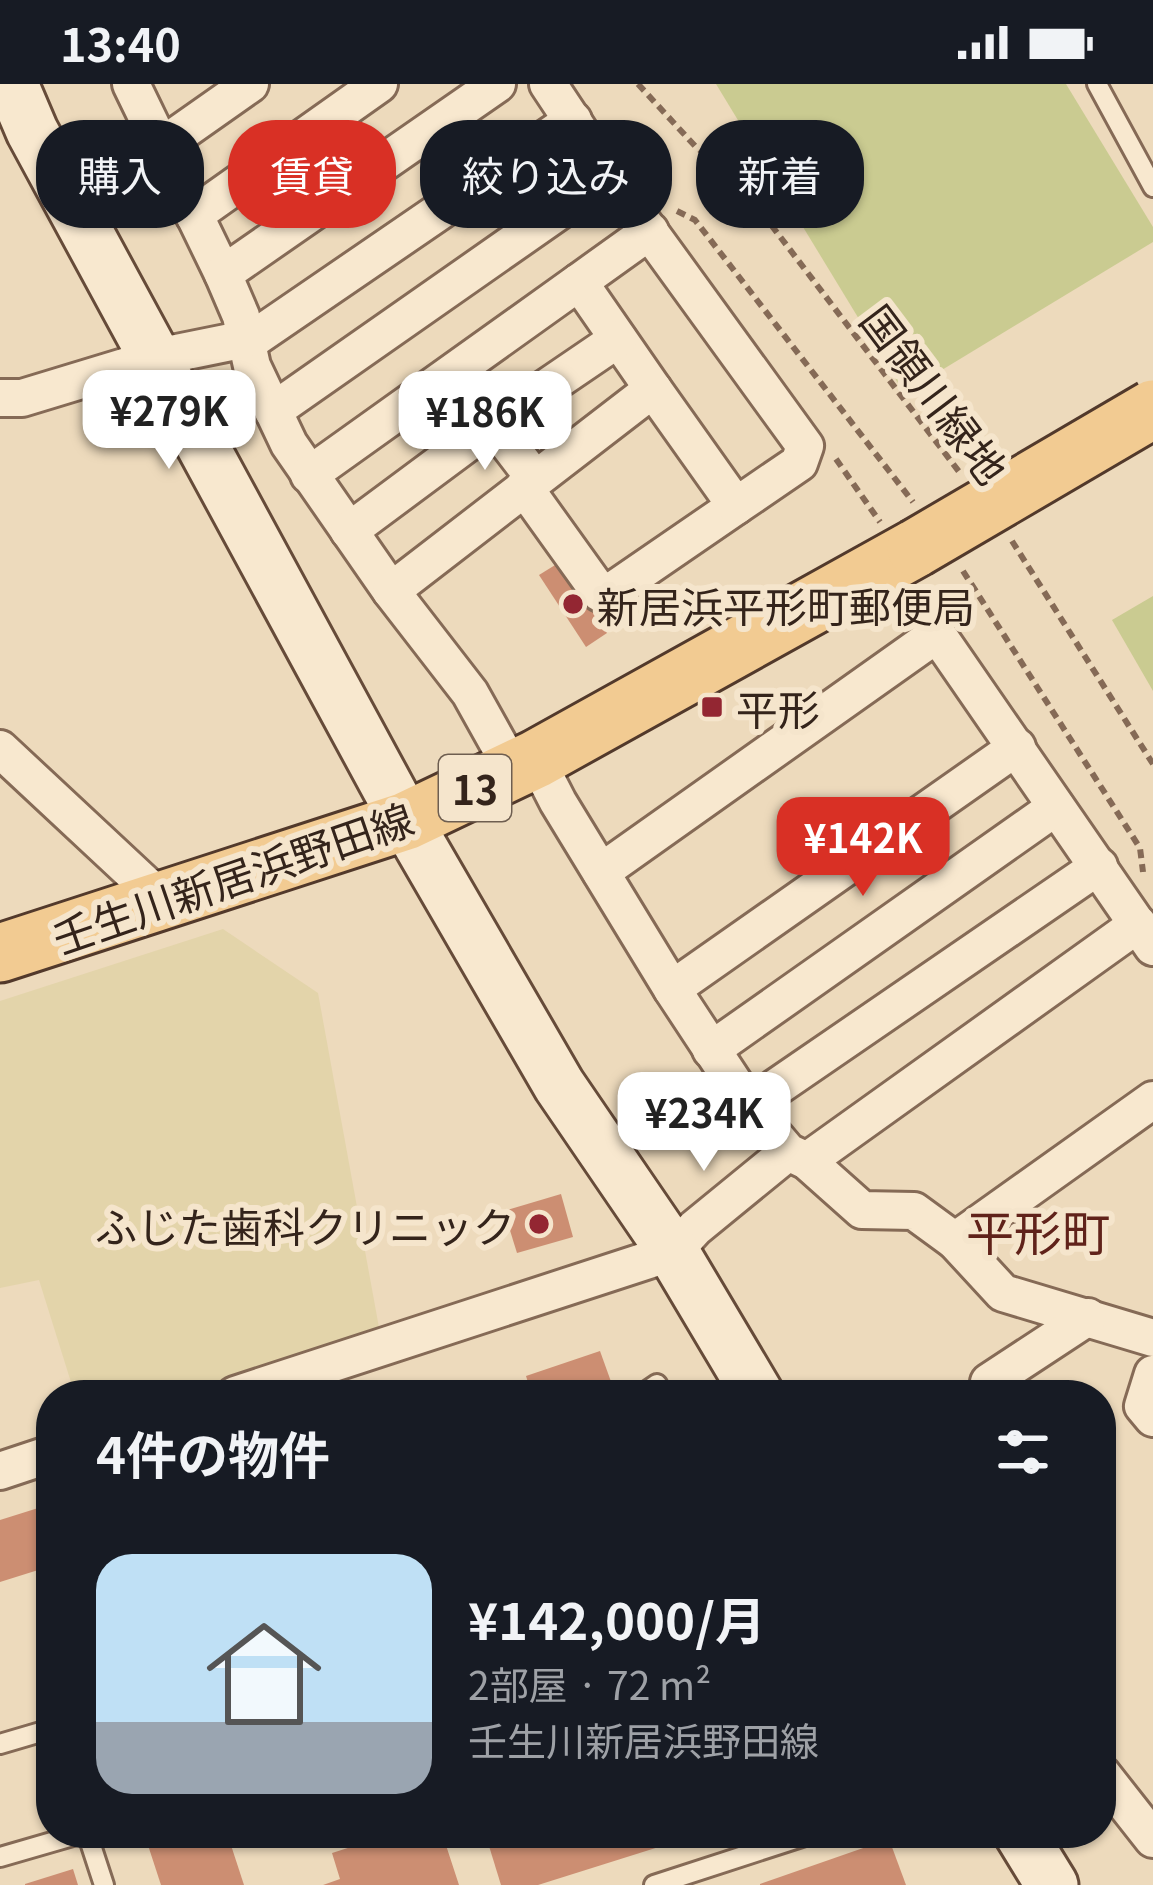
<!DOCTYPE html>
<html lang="ja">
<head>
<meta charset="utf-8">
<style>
	body { margin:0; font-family:Georgia,"Noto Sans JP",serif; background:#20242c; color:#f1f3f6; height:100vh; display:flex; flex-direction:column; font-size:45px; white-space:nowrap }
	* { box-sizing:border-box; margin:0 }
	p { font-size:39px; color:#9ea1a6 }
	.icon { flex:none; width:66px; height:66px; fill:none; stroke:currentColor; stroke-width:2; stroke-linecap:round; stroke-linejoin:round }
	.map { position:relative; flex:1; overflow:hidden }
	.details { position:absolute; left:36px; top:1296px; width:1080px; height:468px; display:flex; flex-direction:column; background:#171b24; border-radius:48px; box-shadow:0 3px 9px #0004 }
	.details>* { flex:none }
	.banner { position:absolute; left:36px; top:36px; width:1083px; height:108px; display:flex; gap:24px }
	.price { position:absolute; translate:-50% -102px; padding:0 27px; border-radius:24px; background:#fff; color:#222; font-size:39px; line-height:78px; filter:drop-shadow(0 3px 6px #0008) }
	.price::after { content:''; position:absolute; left:50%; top:72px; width:36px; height:27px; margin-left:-18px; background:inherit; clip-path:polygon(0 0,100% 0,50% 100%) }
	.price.selected { background:#d93025; color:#fff }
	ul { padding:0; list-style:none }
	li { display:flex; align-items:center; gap:36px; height:300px; padding:0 60px }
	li+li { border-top:3px solid #363941 }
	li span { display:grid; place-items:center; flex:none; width:336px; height:240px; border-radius:36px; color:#555 }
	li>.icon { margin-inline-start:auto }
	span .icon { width:144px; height:144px; fill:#fffc; stroke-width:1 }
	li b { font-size:51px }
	h2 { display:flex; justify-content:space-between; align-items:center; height:144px; padding:0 60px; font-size:51px }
	.tag { padding:0 42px; border-radius:48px; background:#171b24; box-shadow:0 3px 9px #0004; font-size:42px; line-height:108px }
	.tag.selected { background:#d93025; color:#fff }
	.status { display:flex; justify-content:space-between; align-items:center; height:84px; padding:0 60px; background:#171b24; direction:ltr }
	.status svg { height:33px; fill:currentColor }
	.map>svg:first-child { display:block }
	.farmland { fill:#e3d4aa }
	.green { fill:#cacb91 }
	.building { fill:#cc8e72 }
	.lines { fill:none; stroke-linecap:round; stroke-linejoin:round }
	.lane-casing { stroke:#856a56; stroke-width:24 }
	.street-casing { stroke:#856a56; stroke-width:42 }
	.secondary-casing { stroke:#664b39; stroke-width:57 }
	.primary-casing { stroke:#52392b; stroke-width:63 }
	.path { stroke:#856a56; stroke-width:6; stroke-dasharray:9 6; stroke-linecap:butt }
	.lane { stroke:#f8e8cf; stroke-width:18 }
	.street { stroke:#f8e8cf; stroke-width:36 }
	.secondary { stroke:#f8e8cf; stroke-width:51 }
	.primary { stroke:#f2cb92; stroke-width:57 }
	.primary-bridge-casing { stroke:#52392b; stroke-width:63; stroke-linecap:butt }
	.primary-bridge { stroke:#f2cb92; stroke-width:57 }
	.poi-dot { fill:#932632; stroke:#f5e5cc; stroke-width:4.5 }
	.labels { text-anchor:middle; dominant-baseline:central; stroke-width:12; stroke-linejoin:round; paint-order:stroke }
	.shield { fill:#f5e5cc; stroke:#6e5e50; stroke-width:3 }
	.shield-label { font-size:39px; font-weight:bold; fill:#34241b }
	.street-label { font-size:42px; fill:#34241b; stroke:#f5e5cc }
	.poi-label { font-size:42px; fill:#34241b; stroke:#f5e5cc; text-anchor:start }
	.quarter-label { font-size:48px; fill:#60221a; stroke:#f5e5cc }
</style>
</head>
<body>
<div class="status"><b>13:40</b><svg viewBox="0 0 49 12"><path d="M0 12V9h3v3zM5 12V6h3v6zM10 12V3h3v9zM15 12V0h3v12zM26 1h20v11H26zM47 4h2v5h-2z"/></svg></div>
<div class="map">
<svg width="1153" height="1801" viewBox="0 0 1153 1801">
	<rect width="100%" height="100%" fill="#eddabc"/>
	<path class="farmland" d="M223 845 318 909 380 1249 193 1311H75L39 1196 0 1204V917Z"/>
	<g class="green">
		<path d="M716 0H1066L1153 143V158L904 309Z"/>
		<path d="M1153 512V607L1112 536Z"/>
	</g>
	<g class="building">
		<path d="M560 478 607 549 586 563 539 491Z"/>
		<path d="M561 1110 573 1153 517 1169 504 1127Z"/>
		<path d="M600 1267 614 1306 598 1311H532L526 1292Z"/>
		<path d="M51 1420V1482L0 1498V1436Z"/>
		<path d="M144 1749H227L244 1801H161Z"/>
		<path d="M395 1749H442L459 1801H323L340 1795 332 1769Z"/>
		<path d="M485 1749H700V1750L538 1801H501Z"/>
		<path d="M889 1755 906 1801H760V1800Z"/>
		<path d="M73 1785 78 1801H25V1800Z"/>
	</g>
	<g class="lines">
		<g class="lane-casing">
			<g id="lane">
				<path d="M1097 0 1153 103"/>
				<path d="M641 1311 657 1300 663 1311"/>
				<path d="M0 1660 51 1645"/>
				<path d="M87 1749 104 1801"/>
				<path d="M0 1773 83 1749"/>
				<path d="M654 1801 814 1749"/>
			</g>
		</g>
		<g class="street-casing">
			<g id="street">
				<path d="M131 0 223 190 241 232 252 282 289 360 391 507 470 609 513 686"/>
				<path d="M159 64 250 0"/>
				<path d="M194 131 379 0"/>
				<path d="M650 147 579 198 653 305"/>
				<path d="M223 190 497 0"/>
				<path d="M0 314H22L157 273 256 253 573 36"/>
				<path d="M273 327 609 92"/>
				<path d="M493 340 535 395"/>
				<path d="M309 391 579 198"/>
				<path d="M524 403 600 509 615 505 736 422"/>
				<path d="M349 447 493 340 618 255"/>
				<path d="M391 507 653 305 736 422 799 379 805 362 609 92 548 0"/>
				<path d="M0 665 163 817"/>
				<path d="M536 675 558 718 672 905 749 1022 788 1068 807 1077 862 1126 914 1127 955 1157 1153 1016"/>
				<path d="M601 788 937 550 1153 863"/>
				<path d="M672 905 1017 663"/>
				<path d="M711 966 1056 723"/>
				<path d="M749 1022 1099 782"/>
				<path d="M807 1077 1138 840"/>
				<path d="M955 1157 1003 1209 1153 1254"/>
				<path d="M1153 1290 1143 1322 1153 1334"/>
				<path d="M989 1298 1088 1233"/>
				<path d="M235 1311 673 1168 695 1144 788 1068"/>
				<path d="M0 1387 51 1370"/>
				<path d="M1101 1689 1153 1755"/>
			</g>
		</g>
		<g class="secondary-casing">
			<g id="secondary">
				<path d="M12 0 32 47 406 737 559 1001 673 1168 758 1311"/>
				<path d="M1020 1749 1052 1801"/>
			</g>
		</g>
		<g class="primary-casing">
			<path id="primary" d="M0 869 406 737 536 675 916 464"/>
		</g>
		<g class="path">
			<path d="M638 0 695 62 740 100 960 389"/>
			<path d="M677 127 695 136 913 418"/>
			<path d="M836 375 880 438"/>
			<path d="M1012 457 1153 680"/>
			<path d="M963 487 1140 764 1143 788"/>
		</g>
		<use href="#lane" class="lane"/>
		<use href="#street" class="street"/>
		<use href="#secondary" class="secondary"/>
		<use href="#primary" class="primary"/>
		<g class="primary-bridge-casing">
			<path id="primary-bridge" d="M916 464 1153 325"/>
		</g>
		<use href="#primary-bridge" class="primary-bridge"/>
	</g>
	<g class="poi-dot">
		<circle cx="573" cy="520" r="12"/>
		<rect x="700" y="611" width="24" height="24" rx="6"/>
		<circle cx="539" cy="1140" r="12"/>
	</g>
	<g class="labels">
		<rect class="shield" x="439" y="671" width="72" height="66" rx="9"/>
		<g class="shield-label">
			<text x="475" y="704">13</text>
		</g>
		<g class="street-label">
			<text transform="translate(936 309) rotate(53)">国領川緑地</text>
			<text transform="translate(232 792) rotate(-19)">壬生川新居浜野田線</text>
		</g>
		<g class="poi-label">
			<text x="597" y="520">新居浜平形町郵便局</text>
			<text x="736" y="623">平形</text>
			<text x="515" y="1140" text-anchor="end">ふじた歯科クリニック</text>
		</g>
		<g class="quarter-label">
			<text x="1038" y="1146">平形町</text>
		</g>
	</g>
</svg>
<b class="price" style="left:169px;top:388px">¥279K</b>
<b class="price" style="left:485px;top:389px">¥186K</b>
<b class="price selected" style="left:863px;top:815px">¥142K</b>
<b class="price" style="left:704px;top:1090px">¥234K</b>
<div class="banner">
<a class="tag">購入</a>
<a class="tag selected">賃貸</a>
<a class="tag">絞り込み</a>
<a class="tag">新着</a>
</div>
<section class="details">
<h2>4件の物件<svg class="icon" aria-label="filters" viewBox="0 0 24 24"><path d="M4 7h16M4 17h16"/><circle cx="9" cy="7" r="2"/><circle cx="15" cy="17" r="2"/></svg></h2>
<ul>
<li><span style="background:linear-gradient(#bfe0f5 70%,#9aa5b1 0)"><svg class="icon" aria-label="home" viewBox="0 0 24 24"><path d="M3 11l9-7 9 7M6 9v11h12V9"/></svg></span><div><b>¥142,000/月</b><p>2部屋 · 72 m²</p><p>壬生川新居浜野田線</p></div></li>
</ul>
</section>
</div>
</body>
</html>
